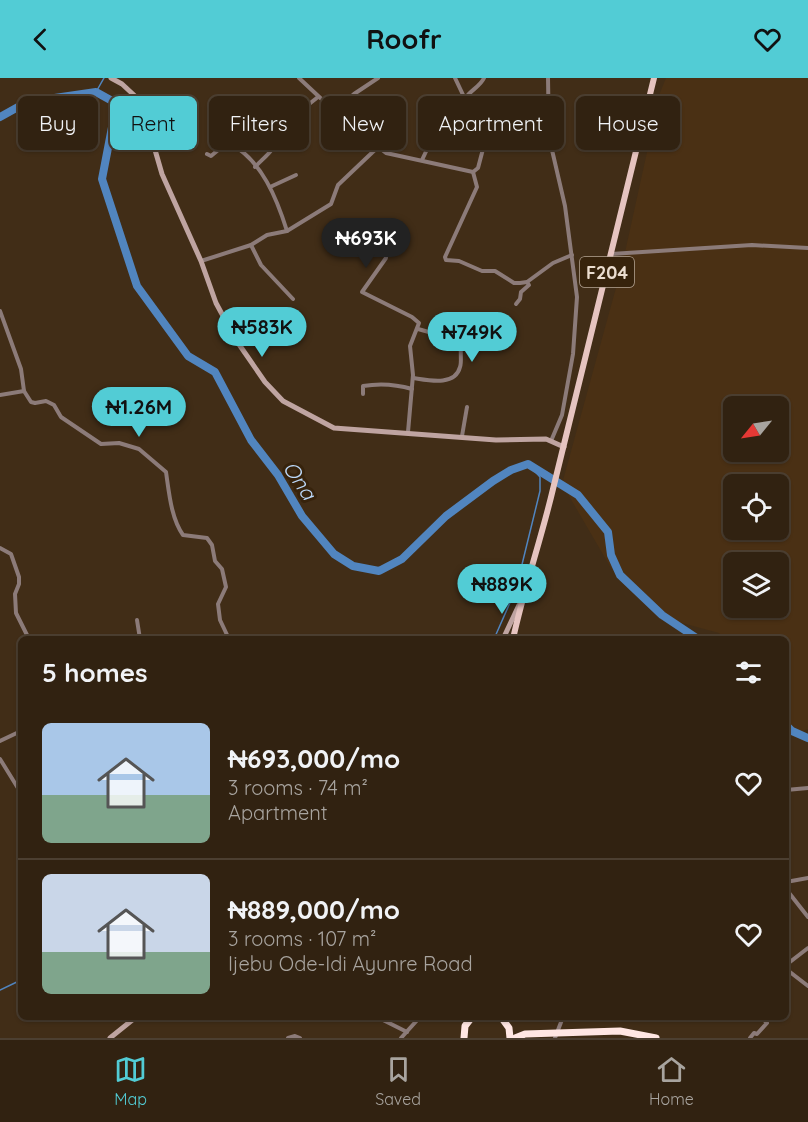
<!DOCTYPE html>
<html lang="en">
<head>
<meta charset="utf-8">
<style>
	body { margin:0; font-family:Quicksand,sans-serif; background:#3d2f1f; color:#f1f3f6; height:100vh; display:flex; flex-direction:column; font-size:22px; white-space:nowrap }
	* { box-sizing:border-box; margin:0 }
	p { font-size:20px; color:#a8a49f }
	.icon { flex:none; width:33px; height:33px; fill:none; stroke:currentColor; stroke-width:2; stroke-linecap:round; stroke-linejoin:round }
	.map { position:relative; flex:1; overflow:hidden }
	.side { position:absolute; left:18px; top:558px; width:771px; height:384px; display:flex; flex-direction:column; background:#312211; border-radius:9px; box-shadow:0 2px 4px #0004,0 0 0 2px #4c3f31 }
	.side>* { flex:none }
	.guide { position:absolute; left:18px; top:18px; width:772px; height:54px; display:flex; gap:12px }
	.needle { width:39px; rotate:240deg }
	.tools { position:absolute; left:723px; top:318px; display:grid; gap:12px }
	.tools a { display:grid; place-items:center; width:66px; height:66px; border-radius:9px; background:#312211; box-shadow:0 2px 4px #0004,0 0 0 2px #4c3f31; font-size:30px }
	.price { position:absolute; translate:-50% -51px; padding:0 14px; border-radius:21px; background:#52ccd5; color:#111; font-size:20px; line-height:39px; filter:drop-shadow(0 2px 3px #0008) }
	.price::after { content:''; position:absolute; left:50%; top:36px; width:18px; height:14px; margin-left:-9px; background:inherit; clip-path:polygon(0 0,100% 0,50% 100%) }
	.price.on { background:#222; color:#fff }
	ul { padding:0; list-style:none }
	li { display:flex; align-items:center; gap:18px; height:150px; padding:0 24px }
	li+li { border-top:2px solid #4c3f31 }
	li span { display:grid; place-items:center; flex:none; width:168px; height:120px; border-radius:9px; color:#555 }
	li>.icon { margin-inline-start:auto }
	span .icon { width:72px; height:72px; fill:#fffc; stroke-width:1 }
	li b { font-size:26px }
	h2 { display:flex; justify-content:space-between; align-items:center; height:72px; padding:0 24px; font-size:26px }
	.pill { padding:0 21px; border-radius:9px; background:#312211; box-shadow:0 2px 4px #0004,0 0 0 2px #4c3f31; font-size:21px; line-height:54px }
	.pill.on { background:#52ccd5; color:#111 }
	header { display:flex; justify-content:space-between; align-items:center; height:78px; padding:0 24px; background:#52ccd5; color:#111; font-size:27px; font-weight:800 }
	.dock { display:flex; justify-content:space-around; align-items:center; height:84px; border-top:2px solid #4c3f31; background:#312211; font-size:16px; color:#a8a49f }
	.dock a { display:grid; justify-items:center; gap:3px }
	.dock .on { color:#52ccd5 }
	.map>svg:first-child { display:block }
	.built { fill:#4a3014; fill-rule:evenodd }
	.lines { fill:none; stroke-linecap:round; stroke-linejoin:round }
	.stream { stroke:#5185bf; stroke-width:1.5 }
	.river { stroke:#5185bf; stroke-width:8 }
	.street { stroke:#8c7b79; stroke-width:4 }
	.secondary { stroke:#bfa4a1; stroke-width:5 }
	.primary { stroke:#e6c4c0; stroke-width:6 }
	.highway { stroke:#ffe6e3; stroke-width:7 }
	.labels { text-anchor:middle; dominant-baseline:central; stroke-width:6; stroke-linejoin:round; paint-order:stroke }
	.shield { fill:#37230c; stroke:#b5a595; stroke-width:1.5 }
	.shield-label { font-size:18px; font-weight:bold; fill:#ebddd0 }
	.water-label { font-size:21px; font-style:italic; fill:#bcd8f8; stroke:#37230c }
</style>
</head>
<body>
<header><svg class="icon" aria-label="back" viewBox="0 0 24 24"><path d="M15 5l-7 7 7 7"/></svg>Roofr<svg class="icon" aria-label="heart" viewBox="0 0 24 24"><path d="M12 20l-8-8c-3-5 5-10 8-4 3-6 11-1 8 4z"/></svg></header>
<div class="map">
<svg width="808" height="960" viewBox="0 0 808 960">
	<rect width="100%" height="100%" fill="#412d17"/>
	<path class="built" d="M666 0H808V651L797 655 786 642V561H724L719 555 660 539 611 490 562 406 622 188 660 15ZM734 328H778V374H734ZM734 406H778V452H734ZM734 484H778V530H734Z"/>
	<g class="lines">
		<g class="stream">
			<path d="M96 14 104 0"/>
			<path d="M494 561 516 511 540 413V399L528 386"/>
			<path d="M0 912 21 902"/>
		</g>
		<g class="river">
			<path d="M0 39 27 24 96 14 114 24 113 44 102 101 137 208 188 278 215 294 251 362 278 397 302 438 334 476 353 488 379 493 402 481 446 438 493 403 511 392 528 386 578 417 608 454 611 477 620 497 662 537 698 561"/>
			<path d="M786 647 792 653 808 660"/>
		</g>
		<g class="street">
			<path d="M299 0 345 43 386 75 473 94 477 109 445 179 446 182 459 183 482 193H495L514 205H520L527 204 553 185 572 177"/>
			<path d="M455 0 465 21C470 12 480 9 484 0"/>
			<path d="M548 0 549 59 565 128 577 219 573 276 562 337 551 363"/>
			<path d="M334 34 354 16 378 0"/>
			<path d="M207 76 211 78 223 68 231 66C262 83 277 121 287 153"/>
			<path d="M422 82 438 48H444L476 63 483 71 478 90 473 94"/>
			<path d="M255 89C264 79 276 72 276 59L299 34 318 19"/>
			<path d="M270 109 296 97"/>
			<path d="M251 167 261 187 293 221"/>
			<path d="M611 176 752 167 808 170"/>
			<path d="M386 180 362 214 412 239 419 245 410 268 413 297 408 354"/>
			<path d="M201 183 251 167 267 157 287 153 331 126 338 107 378 69"/>
			<path d="M516 226 520 221 521 214 529 207 527 204"/>
			<path d="M0 233 21 291 24 313 31 324 35 325 46 323 54 327 61 339 101 366 119 365 139 371 166 394C169 414 171 440 183 457L207 460 212 467 215 483 222 491 226 509 218 526 220 542 229 561"/>
			<path d="M413 300C427 302 455 309 460 289 462 284 460 276 461 270L436 256 418 251"/>
			<path d="M363 316V308C380 305 395 306 412 311"/>
			<path d="M0 317 24 313"/>
			<path d="M462 358 467 329"/>
			<path d="M0 470 11 476 19 499V506L15 516 16 535 29 561"/>
			<path d="M137 542 140 561"/>
			<path d="M0 663 21 653"/>
			<path d="M0 681 21 715"/>
			<path d="M786 712 808 710"/>
			<path d="M786 804 808 800"/>
			<path d="M786 811 808 839"/>
			<path d="M786 887 808 870"/>
			<path d="M786 891 808 908"/>
			<path d="M377 939 407 954"/>
			<path d="M288 960 295 958 300 960"/>
			<path d="M401 960 420 939"/>
			<path d="M555 960 563 939"/>
			<path d="M750 960 754 955 757 956 767 945 761 939"/>
		</g>
		<g class="secondary">
			<path d="M111 0 122 6 136 19 144 34 162 96 201 183 216 225 236 262 265 304 283 323 334 350 496 362 546 361 564 369"/>
			<path d="M503 561 519 527"/>
			<path d="M110 960 136 939"/>
		</g>
		<path class="primary" d="M513 561C524 510 541 462 553 411 587 274 621 137 654 0"/>
		<g class="highway">
			<path d="M501 939 509 950 510 960"/>
			<path d="M464 960 465 948 472 939"/>
			<path d="M515 960 525 956 620 953 656 960"/>
		</g>
	</g>
	<g class="labels">
		<rect class="shield" x="580" y="179" width="54" height="30" rx="4.5"/>
		<g class="shield-label">
			<text x="607" y="194">F204</text>
		</g>
		<g class="water-label">
			<text transform="translate(300 402) rotate(56)">Ona</text>
		</g>
	</g>
</svg>
<div class="tools">
<a><svg class="needle" viewBox="-14 -14 28 28"><path d="M0-13l5 13h-10z" fill="#e53935"/><path d="M0 13l5-13h-10z" fill="#a8a49f"/></svg></a>
<a><svg class="icon" aria-label="locate" viewBox="0 0 24 24"><circle cx="12" cy="12" r="6"/><path d="M12 2v4M12 18v4M2 12h4M18 12h4"/></svg></a>
<a><svg class="icon" aria-label="layers" viewBox="0 0 24 24"><path d="M12 4l9 5-9 5-9-5zM3 14l9 5 9-5"/></svg></a>
</div>
<b class="price on" style="left:366px;top:191px">₦693K</b>
<b class="price" style="left:262px;top:280px">₦583K</b>
<b class="price" style="left:472px;top:285px">₦749K</b>
<b class="price" style="left:139px;top:360px">₦1.26M</b>
<b class="price" style="left:502px;top:537px">₦889K</b>
<div class="guide">
<a class="pill">Buy</a>
<a class="pill on">Rent</a>
<a class="pill">Filters</a>
<a class="pill">New</a>
<a class="pill">Apartment</a>
<a class="pill">House</a>
</div>
<section class="side">
<h2>5 homes<svg class="icon" aria-label="filters" viewBox="0 0 24 24"><path d="M4 7h16M4 17h16"/><circle cx="9" cy="7" r="2"/><circle cx="15" cy="17" r="2"/></svg></h2>
<ul>
<li><span style="background:linear-gradient(#a9c7e8 60%,#7fa58c 0)"><svg class="icon" aria-label="home" viewBox="0 0 24 24"><path d="M3 11l9-7 9 7M6 9v11h12V9"/></svg></span><div><b>₦693,000/mo</b><p>3 rooms · 74 m²</p><p>Apartment</p></div><svg class="icon" aria-label="heart" viewBox="0 0 24 24"><path d="M12 20l-8-8c-3-5 5-10 8-4 3-6 11-1 8 4z"/></svg></li>
<li><span style="background:linear-gradient(#c9d6e8 65%,#7fa58c 0)"><svg class="icon" aria-label="home" viewBox="0 0 24 24"><path d="M3 11l9-7 9 7M6 9v11h12V9"/></svg></span><div><b>₦889,000/mo</b><p>3 rooms · 107 m²</p><p>Ijebu Ode-Idi Ayunre Road</p></div><svg class="icon" aria-label="heart" viewBox="0 0 24 24"><path d="M12 20l-8-8c-3-5 5-10 8-4 3-6 11-1 8 4z"/></svg></li>
</ul>
</section>
</div>
<nav class="dock">
<a class="on"><svg class="icon" aria-label="map" viewBox="0 0 24 24"><path d="M3 6l6-2 6 2 6-2v14l-6 2-6-2-6 2zM9 4v14M15 6v14"/></svg>Map</a>
<a><svg class="icon" aria-label="saved" viewBox="0 0 24 24"><path d="M7 4h10v16l-5-4-5 4z"/></svg>Saved</a>
<a><svg class="icon" aria-label="home" viewBox="0 0 24 24"><path d="M3 11l9-7 9 7M6 9v11h12V9"/></svg>Home</a>
</nav>
</body>
</html>
